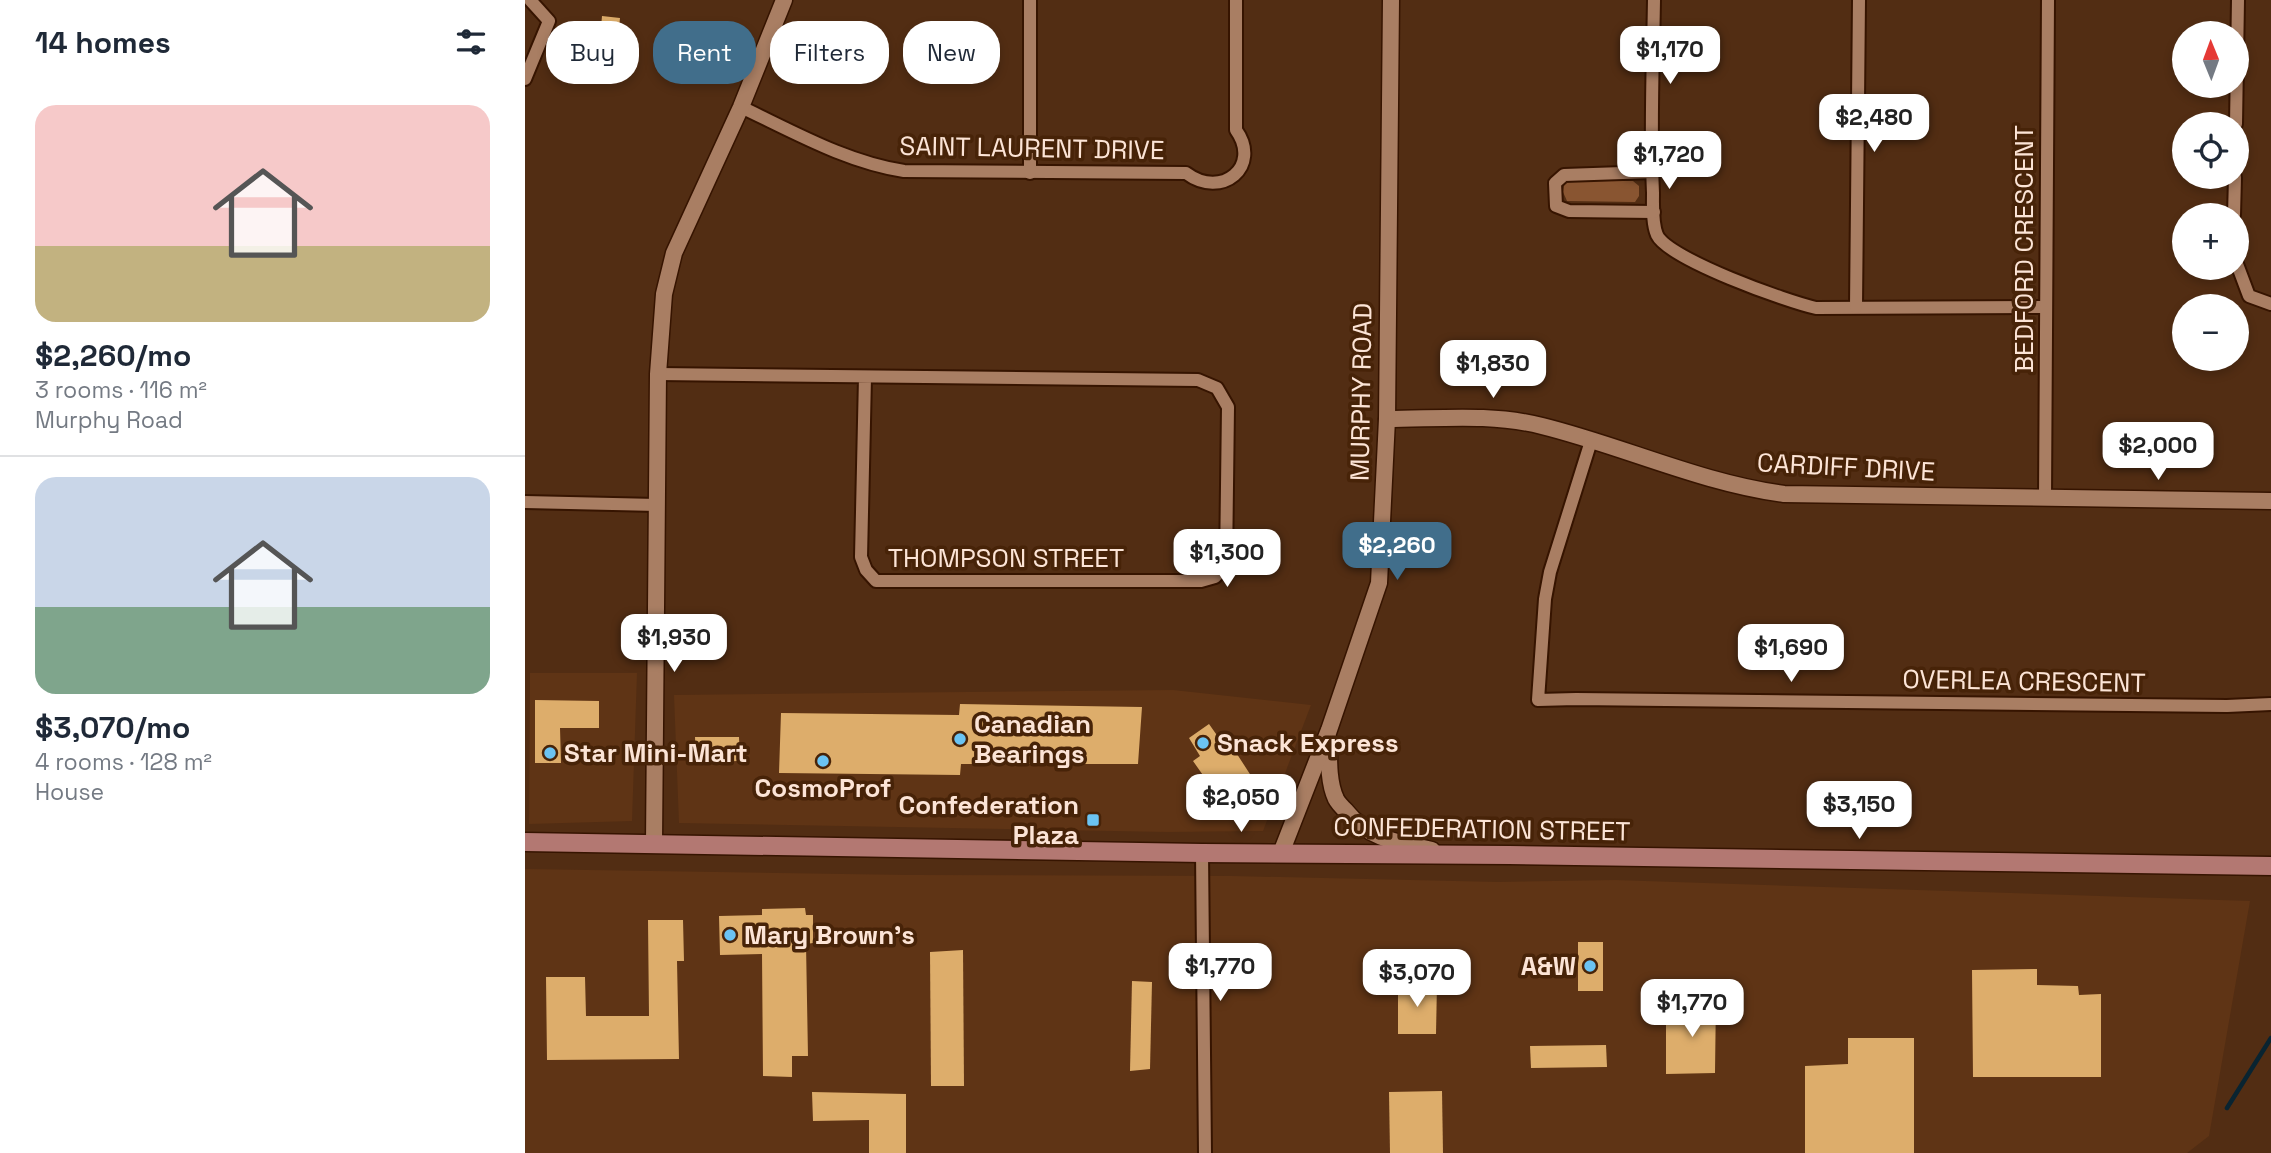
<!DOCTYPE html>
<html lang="en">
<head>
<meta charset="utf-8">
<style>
	body { margin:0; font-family:"Space Grotesk",sans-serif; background:#f2f2f3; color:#1f2937; height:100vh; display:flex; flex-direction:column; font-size:26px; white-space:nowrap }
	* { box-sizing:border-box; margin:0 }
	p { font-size:23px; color:#747a83 }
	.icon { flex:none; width:38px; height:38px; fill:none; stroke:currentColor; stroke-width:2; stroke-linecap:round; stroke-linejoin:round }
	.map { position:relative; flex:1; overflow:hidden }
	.panel { display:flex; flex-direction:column; background:#fff; width:525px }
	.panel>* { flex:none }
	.top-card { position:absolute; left:21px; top:21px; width:665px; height:63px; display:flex; gap:14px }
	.needle { width:46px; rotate:359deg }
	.tools { position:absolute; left:1647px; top:21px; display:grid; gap:14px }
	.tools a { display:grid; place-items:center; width:77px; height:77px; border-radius:50%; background:#fff; box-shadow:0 4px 10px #0003; font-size:35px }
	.price { position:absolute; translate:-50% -60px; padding:0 16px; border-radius:14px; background:#fff; color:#222; font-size:23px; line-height:46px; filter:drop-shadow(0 2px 4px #0008) }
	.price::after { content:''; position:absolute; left:50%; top:42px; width:21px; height:16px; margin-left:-10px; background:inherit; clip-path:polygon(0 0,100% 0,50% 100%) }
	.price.active { background:#416e8b; color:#fff }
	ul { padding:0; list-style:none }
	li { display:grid; align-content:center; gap:14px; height:371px; padding:0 35px }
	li+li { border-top:2px solid #e0e1e3 }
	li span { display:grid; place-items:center; height:217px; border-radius:21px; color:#555 }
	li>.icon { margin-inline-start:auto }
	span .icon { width:126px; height:126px; fill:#fffc; stroke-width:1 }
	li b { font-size:30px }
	h2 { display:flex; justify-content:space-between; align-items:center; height:84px; padding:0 35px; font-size:30px }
	.chip { padding:0 24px; border-radius:28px; background:#fff; box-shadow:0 4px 10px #0003; font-size:24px; line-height:63px }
	.chip.active { background:#416e8b; color:#fff }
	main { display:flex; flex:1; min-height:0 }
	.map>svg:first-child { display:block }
	.built { fill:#5f3415 }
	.green { fill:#895531 }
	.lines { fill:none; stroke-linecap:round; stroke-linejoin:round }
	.stream { stroke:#092431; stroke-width:4.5 }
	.building { fill:#ddad6b }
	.minor-casing { stroke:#361400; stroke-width:16 }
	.tertiary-casing { stroke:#361400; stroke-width:19 }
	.secondary-casing { stroke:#361400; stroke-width:21 }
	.minor { stroke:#a97e63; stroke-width:12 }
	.tertiary { stroke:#a97e63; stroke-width:16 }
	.secondary { stroke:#b37872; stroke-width:18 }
	.poi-dot { fill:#6bc3f2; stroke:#472308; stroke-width:2.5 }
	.labels { text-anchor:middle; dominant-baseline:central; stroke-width:7; stroke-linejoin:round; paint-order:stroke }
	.street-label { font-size:26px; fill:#fce4d6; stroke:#472308 }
	.poi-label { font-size:26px; font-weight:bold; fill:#fce4d6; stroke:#472308; text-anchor:start }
</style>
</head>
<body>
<main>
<section class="panel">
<h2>14 homes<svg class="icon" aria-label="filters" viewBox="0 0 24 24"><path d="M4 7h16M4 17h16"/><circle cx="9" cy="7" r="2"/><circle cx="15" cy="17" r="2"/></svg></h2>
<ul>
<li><span style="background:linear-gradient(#f6c9c9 65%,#c2b280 0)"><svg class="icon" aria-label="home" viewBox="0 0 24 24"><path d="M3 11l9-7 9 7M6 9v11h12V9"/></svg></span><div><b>$2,260/mo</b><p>3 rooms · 116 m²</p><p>Murphy Road</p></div></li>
<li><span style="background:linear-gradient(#c9d6e8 60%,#7fa58c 0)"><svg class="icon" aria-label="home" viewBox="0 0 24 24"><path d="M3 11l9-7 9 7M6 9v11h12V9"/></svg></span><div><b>$3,070/mo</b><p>4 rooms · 128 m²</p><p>House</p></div></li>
</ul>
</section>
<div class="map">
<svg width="1746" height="1153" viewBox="0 0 1746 1153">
	<rect width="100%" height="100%" fill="#522d13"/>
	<g class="built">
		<path d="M5 673H112L107 821 4 824Z"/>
		<path d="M648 690 786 705 738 831 643 832 154 823 149 695Z"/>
		<path d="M0 869 384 875 707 876 973 882 1090 880 1725 901 1684 1136 1662 1153H0Z"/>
	</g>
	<path class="green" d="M1040 181H1108L1114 186V196L1110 202 1042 201 1038 192Z"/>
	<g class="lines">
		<path class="stream" d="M1702 1108 1746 1038"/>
	</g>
	<g class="building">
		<path d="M77 16 95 18 91 59 69 57 71 39H75Z"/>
		<path d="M10 700 74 701V728H35L36 763H10Z"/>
		<path d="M435 704 617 707 613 764H436L435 775 254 773 256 713 434 715Z"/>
		<path d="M684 724 696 741 701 737 732 785 699 805 668 761 675 756 664 738Z"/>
		<path d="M170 737H214L215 761 171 762Z"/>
		<path d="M280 908 281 915H288V943L281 944 283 1056H267V1077L238 1076 237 954 195 955 194 916 237 915V909Z"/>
		<path d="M123 920H158L159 961H152L154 1059 22 1060 21 977H60L61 1016H124Z"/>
		<rect x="1053" y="942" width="25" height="49"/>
		<path d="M438 950 439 1086H406L405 952Z"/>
		<path d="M1512 969V985L1553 986 1554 995 1576 994V1077H1448L1447 970Z"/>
		<path d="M607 981 627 982 625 1069 605 1071Z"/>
		<path d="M912 983 911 1034H873V984Z"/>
		<path d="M1191 996 1190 1073 1141 1074V1013L1169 1014 1168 998Z"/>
		<path d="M1323 1038H1389V1153H1280V1066L1323 1064Z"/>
		<path d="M1081 1045 1082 1067 1006 1068 1005 1046Z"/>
		<path d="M917 1091 918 1153H865L864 1092Z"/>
		<path d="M287 1092 381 1094V1153H344V1120L288 1121Z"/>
	</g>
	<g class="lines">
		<g class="minor-casing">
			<g id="minor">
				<path d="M1129 0C1128 64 1125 129 1128 193 1128 206 1127 223 1132 235 1143 259 1263 302 1291 308L1521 307"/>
				<path d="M0 79 24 21 5 0"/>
				<path d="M216 107C269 132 321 162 379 171L661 173C697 200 737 166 711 130V0"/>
				<path d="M1711 124 1713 0"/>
				<path d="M1127 172 1039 175 1030 183 1031 206 1044 211 1129 212"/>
				<path d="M505 173V0"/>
				<path d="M1709 215 1710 177"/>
				<path d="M1712 264 1724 296 1746 304"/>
				<path d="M1331 307 1334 0"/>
				<path d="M133 374 673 380 692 388 703 407 701 565 690 577 676 581H351L341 570 336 557 340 377"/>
				<path d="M1066 441 1025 572 1020 599 1013 700 1051 699 1702 706 1746 704"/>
				<path d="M1520 499 1523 0"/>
				<path d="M0 502 132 505"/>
				<path d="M677 853 680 1153"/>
			</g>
		</g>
		<g class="tertiary-casing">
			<g id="tertiary">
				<path d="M862 419C913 419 966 413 1017 426 1098 446 1176 483 1259 494L1746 501"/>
				<path d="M804 740C804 758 803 782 811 799 813 803 818 808 821 811 843 839 875 843 907 850"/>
				<path d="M129 843 133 374 139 294 149 253 216 107 259 0"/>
				<path d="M756 853 804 730 854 583 862 419 866 0"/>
			</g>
		</g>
		<g class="secondary-casing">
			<path id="secondary" d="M0 842 677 853 984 855 1746 866"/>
		</g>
		<use href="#minor" class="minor"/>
		<use href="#tertiary" class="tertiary"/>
		<use href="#secondary" class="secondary"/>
	</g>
	<g class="poi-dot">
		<circle cx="435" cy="739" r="7"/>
		<circle cx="678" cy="743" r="7"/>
		<circle cx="25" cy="753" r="7"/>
		<circle cx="298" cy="761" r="7"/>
		<rect x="561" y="813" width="14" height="14" rx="3.5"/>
		<circle cx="205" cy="935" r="7"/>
		<circle cx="1065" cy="966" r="7"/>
	</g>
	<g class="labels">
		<g class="street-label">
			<text transform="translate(507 148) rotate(1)">SAINT LAURENT DRIVE</text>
			<text transform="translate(1499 249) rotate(-90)">BEDFORD CRESCENT</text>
			<text transform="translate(836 392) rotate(-89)">MURPHY ROAD</text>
			<text transform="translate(1321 467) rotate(3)">CARDIFF DRIVE</text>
			<text x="481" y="558">THOMPSON STREET</text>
			<text transform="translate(1499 681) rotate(1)">OVERLEA CRESCENT</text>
			<text transform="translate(957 829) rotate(1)">CONFEDERATION STREET</text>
		</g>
		<g class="poi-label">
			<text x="449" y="724">Canadian<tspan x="449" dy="30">Bearings</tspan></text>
			<text x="692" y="743">Snack Express</text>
			<text x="39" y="753">Star Mini-Mart</text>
			<text x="298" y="788" text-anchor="middle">CosmoProf</text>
			<text x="554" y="805" text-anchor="end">Confederation<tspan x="554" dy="30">Plaza</tspan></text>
			<text x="219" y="935">Mary Brown's</text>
			<text x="1051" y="966" text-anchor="end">A&amp;W</text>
		</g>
	</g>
</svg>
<div class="tools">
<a><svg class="needle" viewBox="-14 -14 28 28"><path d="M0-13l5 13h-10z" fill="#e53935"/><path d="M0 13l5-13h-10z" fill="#747a83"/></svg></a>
<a><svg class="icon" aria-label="locate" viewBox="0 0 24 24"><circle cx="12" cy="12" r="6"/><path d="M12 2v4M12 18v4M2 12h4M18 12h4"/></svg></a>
<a>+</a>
<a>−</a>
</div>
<b class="price" style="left:1145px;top:86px">$1,170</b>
<b class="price" style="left:1349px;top:154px">$2,480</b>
<b class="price" style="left:1144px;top:191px">$1,720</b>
<b class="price" style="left:968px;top:400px">$1,830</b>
<b class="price" style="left:1633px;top:482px">$2,000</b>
<b class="price active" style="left:872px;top:582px">$2,260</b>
<b class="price" style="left:702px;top:589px">$1,300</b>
<b class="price" style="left:149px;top:674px">$1,930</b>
<b class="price" style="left:1266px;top:684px">$1,690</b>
<b class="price" style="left:716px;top:834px">$2,050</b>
<b class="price" style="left:1334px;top:841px">$3,150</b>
<b class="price" style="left:695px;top:1003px">$1,770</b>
<b class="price" style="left:892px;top:1009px">$3,070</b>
<b class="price" style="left:1167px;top:1039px">$1,770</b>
<div class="top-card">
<a class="chip">Buy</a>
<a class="chip active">Rent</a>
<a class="chip">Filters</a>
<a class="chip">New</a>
</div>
</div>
</main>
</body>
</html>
